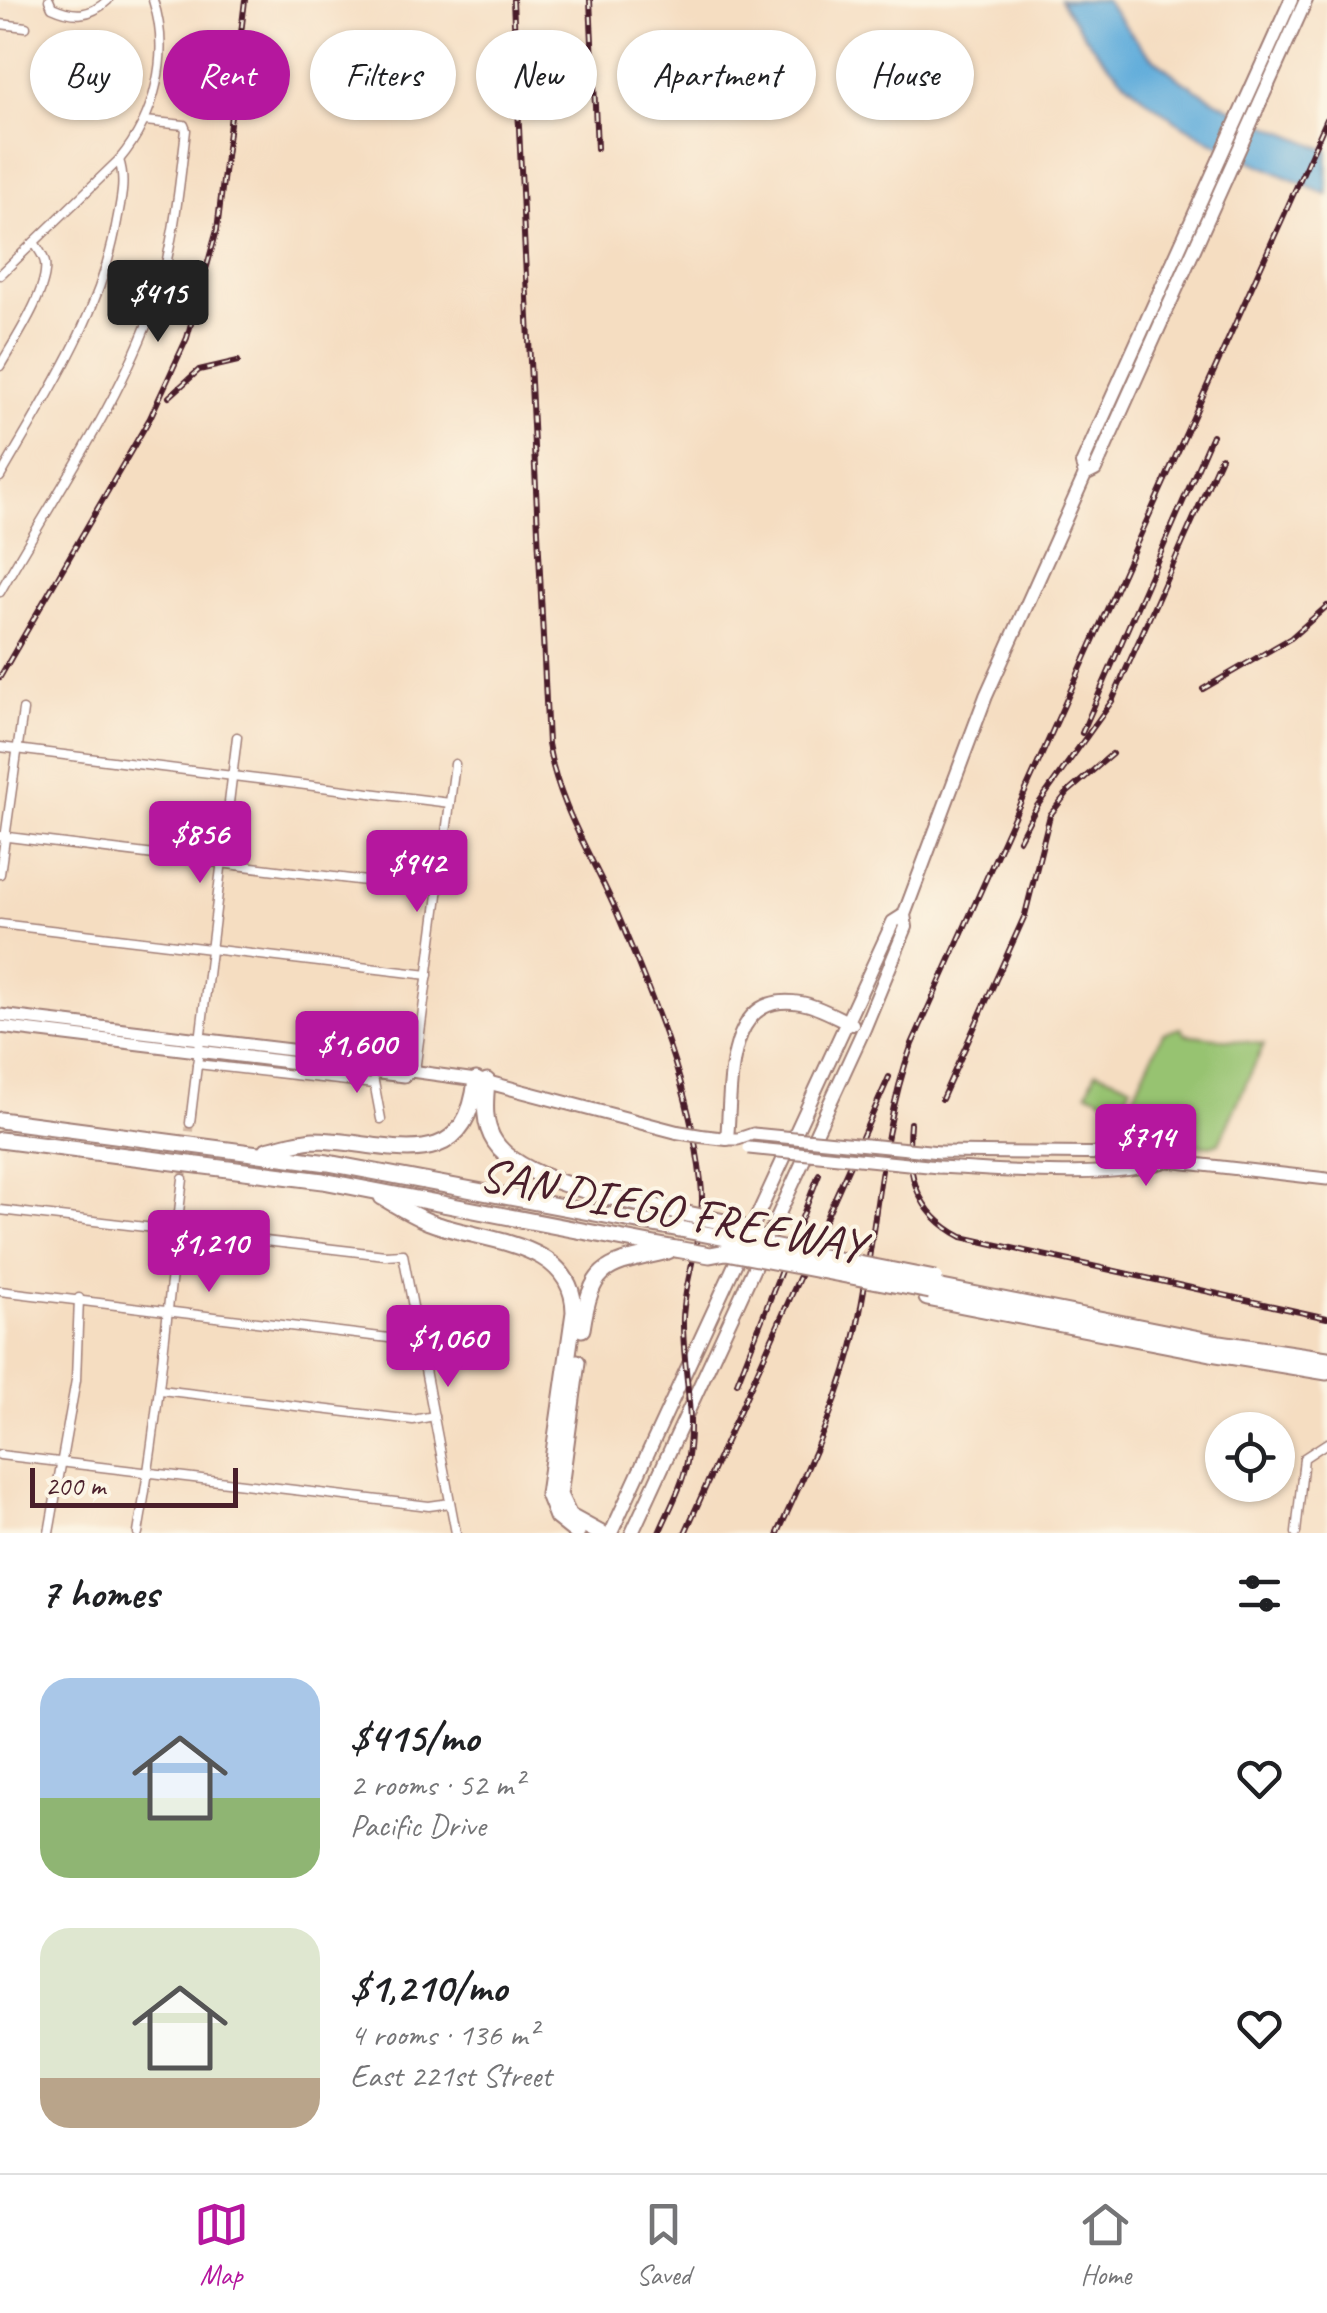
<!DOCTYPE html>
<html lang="en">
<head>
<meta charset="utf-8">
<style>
	body { margin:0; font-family:Caveat,sans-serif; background:#f6f6f6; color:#202124; height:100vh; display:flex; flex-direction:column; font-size:38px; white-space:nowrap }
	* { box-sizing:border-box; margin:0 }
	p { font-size:32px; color:#757577 }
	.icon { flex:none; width:55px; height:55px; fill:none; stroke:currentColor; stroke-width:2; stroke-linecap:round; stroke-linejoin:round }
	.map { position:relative; height:1533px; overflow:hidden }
	.drawer { display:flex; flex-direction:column; background:#fff; flex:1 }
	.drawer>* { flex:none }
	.guide { position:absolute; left:30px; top:30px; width:1268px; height:90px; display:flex; gap:20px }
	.fabs { position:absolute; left:1205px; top:1412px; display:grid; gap:20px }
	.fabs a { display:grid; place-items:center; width:90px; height:90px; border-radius:50%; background:#fff; box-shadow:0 2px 8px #0004; font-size:50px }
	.scale { position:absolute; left:30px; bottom:25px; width:208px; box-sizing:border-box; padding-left:10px; border:5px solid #4a1f2b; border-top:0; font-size:28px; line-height:35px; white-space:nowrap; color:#4a1f2b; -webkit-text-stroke:8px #fcf5e5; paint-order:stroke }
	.price { position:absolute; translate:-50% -85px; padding:0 22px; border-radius:10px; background:#b5179e; color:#fff; font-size:32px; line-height:65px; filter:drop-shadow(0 2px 5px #0008) }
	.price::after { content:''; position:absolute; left:50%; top:60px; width:30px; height:22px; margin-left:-15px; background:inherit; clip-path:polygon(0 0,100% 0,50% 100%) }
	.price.on { background:#222; color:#fff }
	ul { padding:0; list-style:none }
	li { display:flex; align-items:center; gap:30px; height:250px; padding:0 40px }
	li span { display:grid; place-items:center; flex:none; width:280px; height:200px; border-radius:30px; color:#555 }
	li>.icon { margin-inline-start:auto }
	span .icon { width:120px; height:120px; fill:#fffc; stroke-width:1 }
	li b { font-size:42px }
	h2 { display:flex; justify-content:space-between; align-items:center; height:120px; padding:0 40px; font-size:42px }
	.chip { padding:0 35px; border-radius:45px; background:#fff; box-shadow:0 2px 8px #0004; font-size:35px; line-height:90px }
	.chip.on { background:#b5179e; color:#fff }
	.tab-bar { display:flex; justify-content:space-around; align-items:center; height:140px; border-top:2px solid #e0e0e0; background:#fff; font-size:28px; color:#757577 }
	.tab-bar a { display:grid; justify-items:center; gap:5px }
	.tab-bar .on { color:#b5179e }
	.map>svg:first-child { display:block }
	.green { fill:#97c371; stroke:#70714e; stroke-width:2.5 }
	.water { fill:#63aedb; stroke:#566683; stroke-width:2.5 }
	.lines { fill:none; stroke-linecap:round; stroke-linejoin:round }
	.minor-tunnel { stroke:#d3b7a3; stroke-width:8; stroke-dasharray:8 4; stroke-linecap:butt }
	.minor-casing { stroke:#a07e76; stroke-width:11 }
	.secondary-casing { stroke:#a07e76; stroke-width:15 }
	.primary-casing { stroke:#a07e76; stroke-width:16 }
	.motorway-casing { stroke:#a07e76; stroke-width:19 }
	.minor { stroke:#fff; stroke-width:8 }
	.secondary { stroke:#fff; stroke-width:11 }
	.primary { stroke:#fff; stroke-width:12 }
	.motorway { stroke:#fff; stroke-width:15 }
	.rail-casing { stroke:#4a1f2b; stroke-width:6 }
	.rail { stroke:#fcf5e5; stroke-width:2.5; stroke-dasharray:8; stroke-linecap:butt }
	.secondary-bridge-casing { stroke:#a07e76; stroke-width:15; stroke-linecap:butt }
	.primary-bridge-casing { stroke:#a07e76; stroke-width:16; stroke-linecap:butt }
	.motorway-bridge-casing { stroke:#a07e76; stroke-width:19; stroke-linecap:butt }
	.secondary-bridge { stroke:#fff; stroke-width:11 }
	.primary-bridge { stroke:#fff; stroke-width:12 }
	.motorway-bridge { stroke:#fff; stroke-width:15 }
	.labels { text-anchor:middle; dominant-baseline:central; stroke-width:8; stroke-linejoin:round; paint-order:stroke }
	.street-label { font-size:48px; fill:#4a1f2b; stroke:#fcf5e5 }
</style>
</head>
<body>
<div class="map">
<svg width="1327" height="1533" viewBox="0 0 1327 1533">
	<rect width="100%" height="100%" fill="#fcf5e5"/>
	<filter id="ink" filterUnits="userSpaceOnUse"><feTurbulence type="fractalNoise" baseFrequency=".01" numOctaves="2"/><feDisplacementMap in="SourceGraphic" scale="20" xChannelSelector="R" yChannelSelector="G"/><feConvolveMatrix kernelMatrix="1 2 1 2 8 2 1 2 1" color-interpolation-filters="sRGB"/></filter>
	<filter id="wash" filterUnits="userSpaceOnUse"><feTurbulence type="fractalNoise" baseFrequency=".0048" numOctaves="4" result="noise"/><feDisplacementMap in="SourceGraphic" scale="40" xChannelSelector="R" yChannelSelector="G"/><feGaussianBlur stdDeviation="2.25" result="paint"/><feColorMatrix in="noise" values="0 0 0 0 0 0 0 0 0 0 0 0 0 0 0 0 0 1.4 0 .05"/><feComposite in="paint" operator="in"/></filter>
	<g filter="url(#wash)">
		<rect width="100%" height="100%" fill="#f5ddc1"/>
		<g class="green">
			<path d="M1181 1028 1185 1034 1264 1044 1219 1143 1210 1146 1135 1137 1124 1115 1163 1033Z"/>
			<path d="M1096 1071 1131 1085 1122 1106 1087 1092Z"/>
		</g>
		<path class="water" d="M1060 0H1105C1118 16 1130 34 1144 49 1194 99 1264 123 1327 150V195C1209 142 1132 115 1060 0Z"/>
	</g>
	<g filter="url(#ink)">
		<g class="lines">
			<path class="minor-tunnel" d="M183 1179 190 1123"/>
			<g class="minor-casing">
				<g id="minor">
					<path d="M49 0 52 7C74 17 90 17 108 0"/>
					<path d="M0 24 26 27"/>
					<path d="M0 275 119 160C155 117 171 54 153 0"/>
					<path d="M0 366C13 343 49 290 45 263 44 256 38 249 34 242"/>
					<path d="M0 477C47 395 101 315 117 221 121 200 126 180 119 160"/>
					<path d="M0 592C53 497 119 405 155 302 174 247 179 188 186 130L184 125 145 121"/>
					<path d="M0 747 450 803"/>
					<path d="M0 836 439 890"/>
					<path d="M0 874 23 710"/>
					<path d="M0 924 428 975"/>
					<path d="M197 1064 374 1084"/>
					<path d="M415 1071 455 764"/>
					<path d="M374 1082 381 1119"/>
					<path d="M190 1123 237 737"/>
					<path d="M0 1210 385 1255 403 1254 456 1533"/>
					<path d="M0 1291 397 1339 418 1335"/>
					<path d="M161 1390 413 1420 434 1416"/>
					<path d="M0 1455 429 1506 450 1503"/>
					<path d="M49 1533 76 1380 79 1298"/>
					<path d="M138 1533C159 1416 168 1297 183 1179"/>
					<path d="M1296 1533 1304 1458 1327 1443"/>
				</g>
			</g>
			<g class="secondary-casing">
				<g id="secondary">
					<path d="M0 1015 408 1064 411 1071"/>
					<path d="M0 1027 404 1076 411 1071 476 1080"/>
					<path d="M727 1139H738L753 1134"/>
					<path d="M939 1152 1141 1154 1168 1161 1327 1179"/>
					<path d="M938 1167C1003 1170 1108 1181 1167 1161"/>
				</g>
			</g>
			<g class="primary-casing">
				<g id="primary">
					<path d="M1085 475 1082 464 1291 0"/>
					<path d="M479 1080 677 1132"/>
					<path d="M701 1136 727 1139C732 1088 723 989 801 1003 819 1006 836 1017 852 1024"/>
					<path d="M611 1533 893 922 904 915"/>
					<path d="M632 1533 864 1029 906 927 904 915 986 696 1085 475 1095 470 1306 0"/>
				</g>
			</g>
			<g class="motorway-casing">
				<g id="motorway">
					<path d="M487 1081C485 1103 483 1124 495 1142 522 1184 636 1202 683 1213"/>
					<path d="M0 1120 328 1163 680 1229"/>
					<path d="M0 1140 323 1181 676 1249"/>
					<path d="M267 1150C282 1146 299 1141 314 1140 383 1140 465 1183 476 1080"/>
					<path d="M382 1197C398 1206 415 1217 432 1223 482 1242 574 1240 574 1312L548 1494 557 1517 577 1533"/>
					<path d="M932 1286 1220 1343 1327 1359"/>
					<path d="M927 1298 1211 1353 1327 1372"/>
					<path d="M582 1329C592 1262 607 1265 668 1251"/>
					<path d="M577 1362 559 1495 569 1516 600 1533"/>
				</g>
			</g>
			<use href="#minor" class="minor"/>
			<use href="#secondary" class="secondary"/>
			<use href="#primary" class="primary"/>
			<use href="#motorway" class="motorway"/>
			<g class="rail-casing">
				<g id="rail">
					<path d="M513 0 548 744C559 807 592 856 617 913 653 998 691 1090 701 1182 707 1229 685 1271 683 1318 682 1366 696 1414 687 1462 682 1487 669 1510 659 1533"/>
					<path d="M590 0 597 148"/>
					<path d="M169 397 199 370 238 361"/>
					<path d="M0 677 150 418 187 338 217 230 245 0"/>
					<path d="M1203 689 1291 638 1327 606"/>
					<path d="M1082 733 1212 435"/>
					<path d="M1019 840 1037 806 1112 701 1221 457"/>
					<path d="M942 1099 1025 915 1050 815 1068 792 1112 754"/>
					<path d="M910 1123C906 1172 915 1213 962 1237L1327 1318"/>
					<path d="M737 1383 819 1174"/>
					<path d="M685 1533 889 1077"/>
					<path d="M778 1533C808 1466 841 1400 857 1327 877 1233 879 1136 912 1044L1327 119"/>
				</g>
			</g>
			<use href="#rail" class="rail"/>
			<g class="secondary-bridge-casing">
				<g id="secondary-bridge">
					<path d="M753 1134 939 1152"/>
					<path d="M749 1148 938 1167"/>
				</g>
			</g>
			<g class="primary-bridge-casing">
				<path id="primary-bridge" d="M677 1132 701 1136"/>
			</g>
			<g class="motorway-bridge-casing">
				<g id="motorway-bridge">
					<path d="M683 1213 738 1225 765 1241"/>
					<path d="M680 1229 935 1279"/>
					<path d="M676 1249 710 1255 726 1252 930 1291"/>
				</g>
			</g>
			<use href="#secondary-bridge" class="secondary-bridge"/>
			<use href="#primary-bridge" class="primary-bridge"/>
			<use href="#motorway-bridge" class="motorway-bridge"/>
		</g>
	</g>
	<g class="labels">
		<g class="street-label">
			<text transform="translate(672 1210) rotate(11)">SAN DIEGO FREEWAY</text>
		</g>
	</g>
</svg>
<div class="fabs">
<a><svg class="icon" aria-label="locate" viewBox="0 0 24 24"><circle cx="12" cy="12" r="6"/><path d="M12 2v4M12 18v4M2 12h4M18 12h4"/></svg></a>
</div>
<div class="scale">200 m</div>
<b class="price on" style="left:158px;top:345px">$415</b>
<b class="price" style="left:200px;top:886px">$856</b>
<b class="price" style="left:417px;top:915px">$942</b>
<b class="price" style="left:357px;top:1096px">$1,600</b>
<b class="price" style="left:1146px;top:1189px">$714</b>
<b class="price" style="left:209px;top:1295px">$1,210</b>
<b class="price" style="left:448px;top:1390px">$1,060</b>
<div class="guide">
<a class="chip">Buy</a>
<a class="chip on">Rent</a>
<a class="chip">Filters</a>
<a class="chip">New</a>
<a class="chip">Apartment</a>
<a class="chip">House</a>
</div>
</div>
<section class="drawer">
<h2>7 homes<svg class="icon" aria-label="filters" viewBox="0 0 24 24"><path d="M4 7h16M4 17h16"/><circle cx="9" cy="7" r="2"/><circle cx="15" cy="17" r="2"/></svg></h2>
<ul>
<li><span style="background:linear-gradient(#a9c7e8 60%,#8fb573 0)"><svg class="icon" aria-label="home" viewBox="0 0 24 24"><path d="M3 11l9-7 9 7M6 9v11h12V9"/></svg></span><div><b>$415/mo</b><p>2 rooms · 52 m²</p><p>Pacific Drive</p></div><svg class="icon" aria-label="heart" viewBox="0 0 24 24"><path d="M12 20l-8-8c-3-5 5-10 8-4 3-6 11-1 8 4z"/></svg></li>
<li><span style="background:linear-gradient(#dfe7d0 75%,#b9a48a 0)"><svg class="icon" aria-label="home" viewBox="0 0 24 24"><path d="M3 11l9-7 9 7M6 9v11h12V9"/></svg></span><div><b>$1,210/mo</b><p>4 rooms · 136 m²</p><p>East 221st Street</p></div><svg class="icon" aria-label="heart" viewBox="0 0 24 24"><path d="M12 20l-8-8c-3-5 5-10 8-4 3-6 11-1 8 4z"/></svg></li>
</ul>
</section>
<nav class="tab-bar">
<a class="on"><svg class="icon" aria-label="map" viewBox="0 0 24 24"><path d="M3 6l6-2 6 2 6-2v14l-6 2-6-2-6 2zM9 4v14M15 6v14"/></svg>Map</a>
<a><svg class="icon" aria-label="saved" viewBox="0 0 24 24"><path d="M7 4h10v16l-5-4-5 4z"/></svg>Saved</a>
<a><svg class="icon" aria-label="home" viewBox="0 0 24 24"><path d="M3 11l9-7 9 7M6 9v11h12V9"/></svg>Home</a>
</nav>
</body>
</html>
